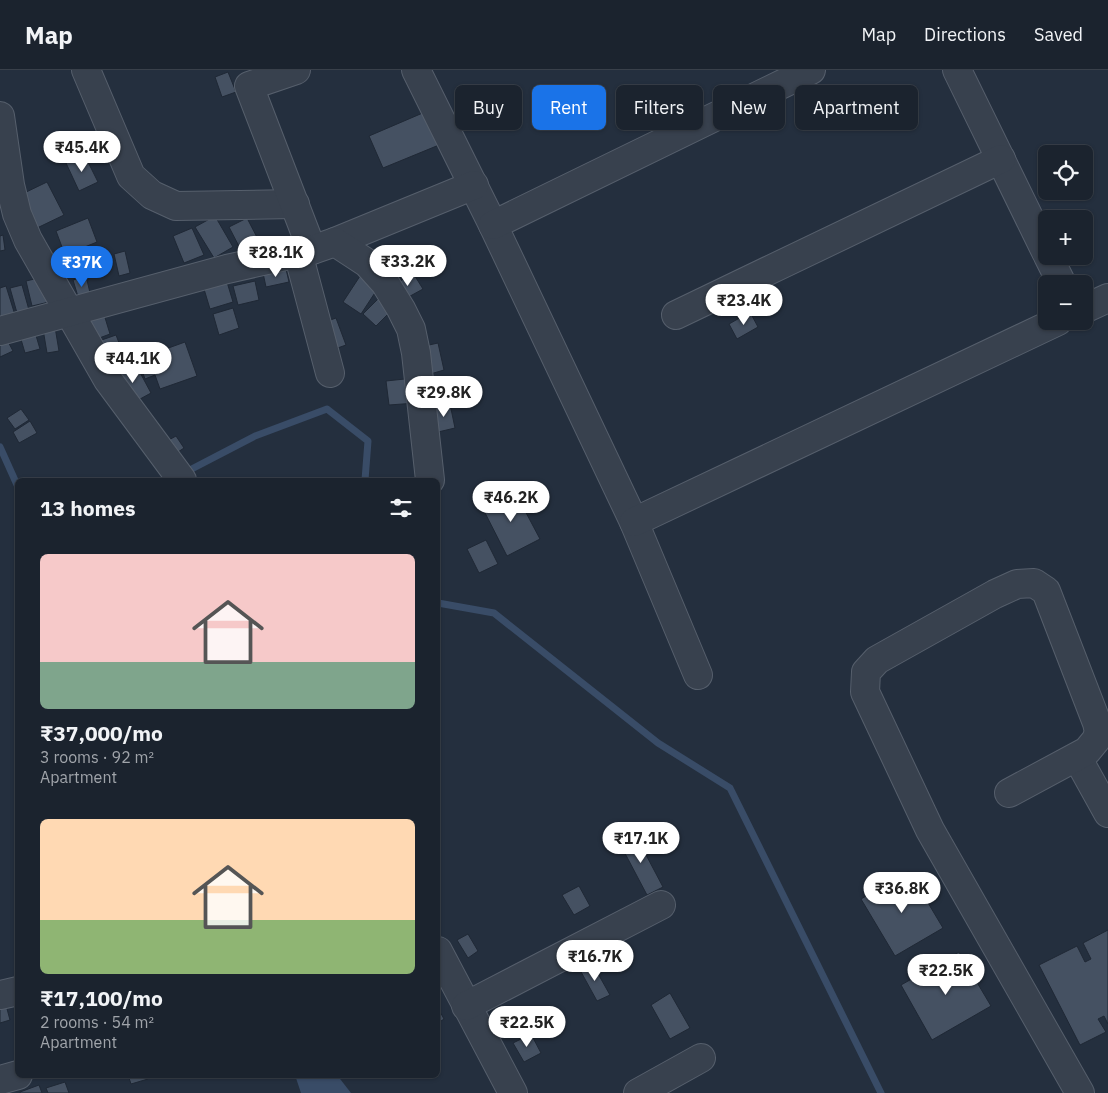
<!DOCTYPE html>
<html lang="en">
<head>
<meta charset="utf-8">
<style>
	body { margin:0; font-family:"IBM Plex Sans",sans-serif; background:#242b36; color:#f1f3f6; height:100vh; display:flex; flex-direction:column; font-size:19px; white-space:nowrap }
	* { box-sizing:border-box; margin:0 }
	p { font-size:16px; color:#a0a4aa }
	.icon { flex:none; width:28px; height:28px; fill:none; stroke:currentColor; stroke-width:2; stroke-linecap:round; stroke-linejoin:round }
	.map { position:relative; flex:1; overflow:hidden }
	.sheet { position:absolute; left:15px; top:408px; width:425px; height:600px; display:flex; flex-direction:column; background:#1b232e; border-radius:8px; box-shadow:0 1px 4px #0004,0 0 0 1px #39404a }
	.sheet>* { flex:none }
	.banner { position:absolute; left:455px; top:15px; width:475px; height:45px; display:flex; gap:10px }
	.buttons { position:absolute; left:1038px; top:75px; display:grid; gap:10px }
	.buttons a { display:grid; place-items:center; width:55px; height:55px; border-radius:8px; background:#1b232e; box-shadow:0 1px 4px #0004,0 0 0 1px #39404a; font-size:25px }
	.price { position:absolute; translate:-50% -42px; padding:0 11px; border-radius:18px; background:#fff; color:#222; font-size:16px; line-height:32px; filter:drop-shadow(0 1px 2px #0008) }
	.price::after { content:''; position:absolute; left:50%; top:30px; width:15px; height:11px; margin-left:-8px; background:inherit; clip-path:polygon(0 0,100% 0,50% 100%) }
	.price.selected { background:#1a73e8; color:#fff }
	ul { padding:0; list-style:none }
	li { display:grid; align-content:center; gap:10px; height:265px; padding:0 25px }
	li span { display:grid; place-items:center; height:155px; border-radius:8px; color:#555 }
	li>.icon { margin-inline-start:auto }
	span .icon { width:90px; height:90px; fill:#fffc; stroke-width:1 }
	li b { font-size:21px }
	h2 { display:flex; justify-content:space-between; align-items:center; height:60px; padding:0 25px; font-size:21px }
	.chip { padding:0 18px; border-radius:8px; background:#1b232e; box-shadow:0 1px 4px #0004,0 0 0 1px #39404a; font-size:18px; line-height:45px }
	.chip.selected { background:#1a73e8; color:#fff }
	header { display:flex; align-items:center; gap:30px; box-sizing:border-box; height:70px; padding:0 25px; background:#1b232e; border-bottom:1px solid #39404a }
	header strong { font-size:24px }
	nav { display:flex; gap:28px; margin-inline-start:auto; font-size:18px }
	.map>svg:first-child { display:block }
	.water { fill:#394c67 }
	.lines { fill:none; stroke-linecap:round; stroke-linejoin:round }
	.stream { stroke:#394c67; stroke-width:7 }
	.building { fill:#455162; stroke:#1f2835 }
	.minor-casing { stroke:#565f6c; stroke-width:30 }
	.minor { stroke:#38414e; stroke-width:28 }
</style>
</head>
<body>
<header>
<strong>Map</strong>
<nav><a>Map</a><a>Directions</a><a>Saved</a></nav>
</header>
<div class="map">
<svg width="1108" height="1023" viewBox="0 0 1108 1023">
	<rect width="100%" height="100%" fill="#242f3e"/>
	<path class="water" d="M295 1005H337L351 1023H301Z"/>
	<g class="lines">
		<g class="stream">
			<path d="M0 377 18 417"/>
			<path d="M184 403 255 366 327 339 368 371 365 410"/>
			<path d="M438 533 494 543 658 673 730 718 881 1023"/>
		</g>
	</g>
	<g class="building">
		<path d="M228 2 236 22 222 27 215 7Z"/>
		<path d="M425 42 439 75 383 98 369 66Z"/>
		<path d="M84 84 98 112 79 121 66 93Z"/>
		<path d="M47 112 64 145 37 158 20 125Z"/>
		<path d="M215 146 233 177 214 188 195 157Z"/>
		<path d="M88 148 97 172 65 185 56 161Z"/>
		<path d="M247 148 261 175 243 184 229 157Z"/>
		<path d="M192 158 204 185 184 193 173 166Z"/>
		<path d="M3 165 5 180 0 181V166Z"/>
		<path d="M125 181 130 203 119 206 114 184Z"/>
		<path d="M286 199 289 212 266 217 263 203Z"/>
		<path d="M362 203 380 215 361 244 343 232Z"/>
		<path d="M413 203 423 219 403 230 394 215Z"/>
		<path d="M86 206 91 227 79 230 73 210Z"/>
		<path d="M43 207 49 232 32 236 26 211Z"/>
		<path d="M255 211 259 230 238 235 233 216Z"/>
		<path d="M227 212 233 232 210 239 204 219Z"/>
		<path d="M22 215 29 240 17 243 10 218Z"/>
		<path d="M6 216 15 245 0 250V218Z"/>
		<path d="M378 229 391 241 376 256 363 244Z"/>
		<path d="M233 238 239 258 219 265 213 244Z"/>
		<path d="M103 241 110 264 94 270 87 247Z"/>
		<path d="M750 242 758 257 737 269 729 254Z"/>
		<path d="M336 248 346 275 332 280 322 253Z"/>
		<path d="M55 257 59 281 47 283 43 259Z"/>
		<path d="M35 262 40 279 25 283 20 266Z"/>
		<path d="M4 264 13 281 0 287V266Z"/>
		<path d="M116 265 126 291 106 299 96 272Z"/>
		<path d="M185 272 197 306 160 319 155 305 145 309 138 289Z"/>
		<path d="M438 273 444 300 427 305 420 277Z"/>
		<path d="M136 295 151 323 131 334 115 305Z"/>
		<path d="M414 308 416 333 389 335 386 311Z"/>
		<path d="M447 315 448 327 431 329 429 317Z"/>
		<path d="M450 334 455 358 438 362 433 338Z"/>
		<path d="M21 339 29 350 15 359 7 348Z"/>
		<path d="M30 351 37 363 19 373 13 362Z"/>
		<path d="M176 366 184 378 175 384 167 371Z"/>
		<path d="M514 420 540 469 507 486 482 437Z"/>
		<path d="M486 470 498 494 479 503 467 479Z"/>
		<path d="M635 764 663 817 647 825 619 772Z"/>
		<path d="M909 801 943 858 895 886 861 829Z"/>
		<path d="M579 816 590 836 574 845 562 825Z"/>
		<path d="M1108 860V954L1104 946 1098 949 1106 962 1080 975 1039 895 1077 876 1085 892 1091 889 1083 873Z"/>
		<path d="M468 864 478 881 468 888 457 870Z"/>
		<path d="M959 882 991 936 932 970 901 915Z"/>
		<path d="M592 893 610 925 597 931 580 900Z"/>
		<path d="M670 923 690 958 670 969 651 935Z"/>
		<path d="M6 935 10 950 0 953V937Z"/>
		<path d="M438 938 444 949 438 953Z"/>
		<path d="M531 964 541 983 524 992 513 973Z"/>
		<path d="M128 1005H147L148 1009 131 1014Z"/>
		<path d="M65 1012 69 1023H48L46 1018Z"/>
		<path d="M39 1015 42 1023H20V1022Z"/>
	</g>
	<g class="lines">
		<g class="minor-casing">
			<g id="minor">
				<path d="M86 0 131 106 152 125 176 136 295 134"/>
				<path d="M296 0 249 16 312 180"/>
				<path d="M416 0 493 155 634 452 698 605"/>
				<path d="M957 0 1046 182"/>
				<path d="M0 46 10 115 17 144 28 170 108 310 182 410"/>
				<path d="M493 155 811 0"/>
				<path d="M335 172 474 115"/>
				<path d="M298 183 330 303"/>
				<path d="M1048 186 1062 214"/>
				<path d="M1084 239 1108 228"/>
				<path d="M676 245 1001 89"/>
				<path d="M0 261 227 199 312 180 335 172 367 193 385 213 401 239 411 259 416 283 430 410"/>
				<path d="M634 452 1058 251"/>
				<path d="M1077 687 1108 743"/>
				<path d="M1009 723 1087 681 1096 670 1099 662 1097 653 1046 521 1034 513 1017 514 995 524 877 590 866 602 865 622 930 760 1080 1023"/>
				<path d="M438 881 513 1023"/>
				<path d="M0 925 18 921"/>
				<path d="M466 936 661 835"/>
				<path d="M0 1010 18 1005"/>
				<path d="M638 1023 701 988"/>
			</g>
		</g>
		<use href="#minor" class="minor"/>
	</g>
</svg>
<div class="buttons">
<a><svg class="icon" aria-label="locate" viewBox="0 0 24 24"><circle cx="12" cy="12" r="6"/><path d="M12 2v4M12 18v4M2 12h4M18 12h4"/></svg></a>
<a>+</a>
<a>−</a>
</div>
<b class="price" style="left:82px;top:103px">₹45.4K</b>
<b class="price" style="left:276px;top:208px">₹28.1K</b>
<b class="price" style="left:408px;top:217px">₹33.2K</b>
<b class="price selected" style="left:82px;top:218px">₹37K</b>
<b class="price" style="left:744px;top:256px">₹23.4K</b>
<b class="price" style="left:133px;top:314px">₹44.1K</b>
<b class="price" style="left:444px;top:348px">₹29.8K</b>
<b class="price" style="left:511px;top:453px">₹46.2K</b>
<b class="price" style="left:641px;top:794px">₹17.1K</b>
<b class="price" style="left:902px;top:844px">₹36.8K</b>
<b class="price" style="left:595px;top:912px">₹16.7K</b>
<b class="price" style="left:946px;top:926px">₹22.5K</b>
<b class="price" style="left:527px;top:978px">₹22.5K</b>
<div class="banner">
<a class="chip">Buy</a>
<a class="chip selected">Rent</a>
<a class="chip">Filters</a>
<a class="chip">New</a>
<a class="chip">Apartment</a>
</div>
<section class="sheet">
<h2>13 homes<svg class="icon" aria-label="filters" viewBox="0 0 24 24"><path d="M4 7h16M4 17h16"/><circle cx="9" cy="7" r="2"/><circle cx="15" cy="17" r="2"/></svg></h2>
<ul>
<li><span style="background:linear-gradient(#f6c9c9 70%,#7fa58c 0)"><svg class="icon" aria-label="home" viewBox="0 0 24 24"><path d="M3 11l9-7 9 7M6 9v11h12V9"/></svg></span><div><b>₹37,000/mo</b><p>3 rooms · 92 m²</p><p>Apartment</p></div></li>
<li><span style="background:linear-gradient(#ffd9b3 65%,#8fb573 0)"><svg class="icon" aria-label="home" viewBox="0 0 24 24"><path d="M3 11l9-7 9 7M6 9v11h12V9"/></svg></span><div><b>₹17,100/mo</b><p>2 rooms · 54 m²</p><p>Apartment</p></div></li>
</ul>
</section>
</div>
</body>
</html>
